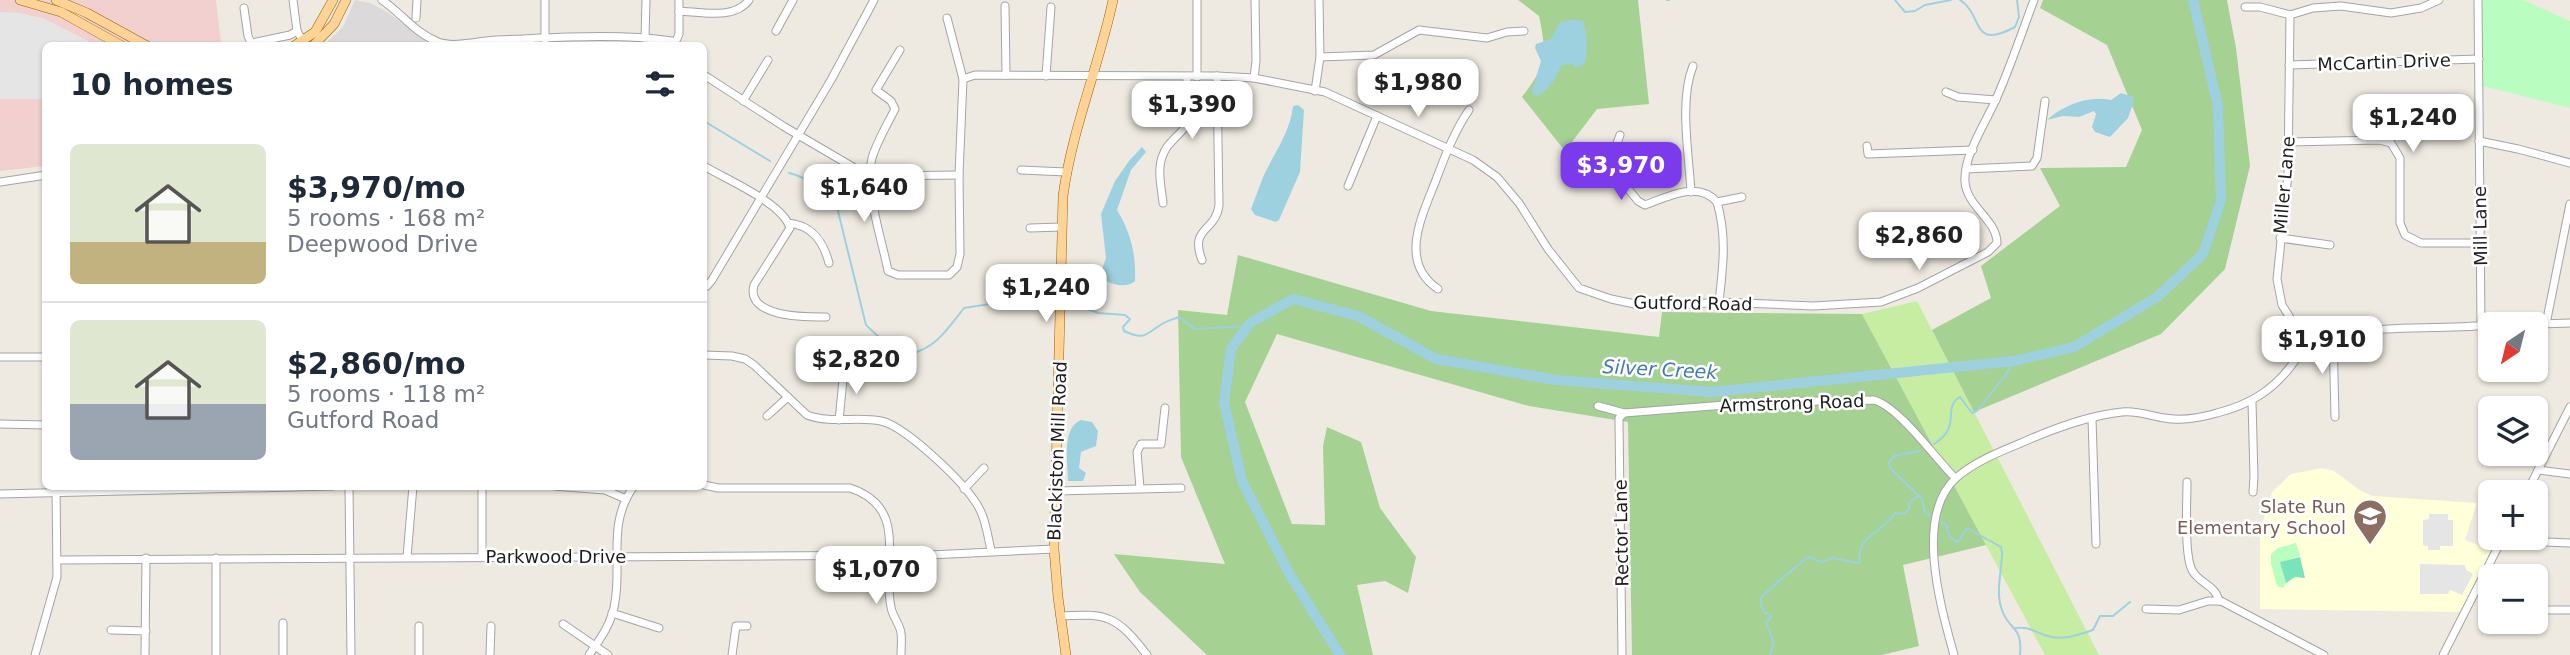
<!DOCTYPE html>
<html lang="en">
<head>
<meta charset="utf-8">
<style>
	body { margin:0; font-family:"DejaVu Sans",sans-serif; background:#f6f6f7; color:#1f2937; height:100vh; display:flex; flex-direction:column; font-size:26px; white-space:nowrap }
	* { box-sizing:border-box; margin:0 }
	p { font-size:23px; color:#747a83 }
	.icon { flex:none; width:38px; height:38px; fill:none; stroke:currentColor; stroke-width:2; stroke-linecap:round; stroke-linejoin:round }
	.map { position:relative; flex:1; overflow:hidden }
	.side { position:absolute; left:42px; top:42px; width:665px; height:448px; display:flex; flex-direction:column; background:#fff; border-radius:10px; box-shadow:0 2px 5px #0004 }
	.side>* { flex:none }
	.needle { width:46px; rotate:215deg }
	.fabs { position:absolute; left:2478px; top:312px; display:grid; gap:14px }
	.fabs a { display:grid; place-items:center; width:70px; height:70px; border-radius:10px; background:#fff; box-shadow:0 2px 5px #0004; font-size:35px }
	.price { position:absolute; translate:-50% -60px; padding:0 16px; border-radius:14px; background:#fff; color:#222; font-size:23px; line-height:46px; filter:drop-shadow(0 2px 4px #0008) }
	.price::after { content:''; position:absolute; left:50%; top:42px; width:21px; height:16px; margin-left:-10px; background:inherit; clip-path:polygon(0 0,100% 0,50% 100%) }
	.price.current { background:#7c3aed; color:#fff }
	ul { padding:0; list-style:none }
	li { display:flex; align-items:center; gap:21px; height:175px; padding:0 28px }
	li+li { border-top:2px solid #e0e1e3 }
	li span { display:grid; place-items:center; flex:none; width:196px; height:140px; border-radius:10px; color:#555 }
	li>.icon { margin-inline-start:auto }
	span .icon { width:84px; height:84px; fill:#fffc; stroke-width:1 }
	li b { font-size:30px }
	h2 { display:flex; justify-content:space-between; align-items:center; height:84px; padding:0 28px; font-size:30px }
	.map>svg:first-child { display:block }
	.residential { fill:#dbd9d9 }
	.commercial { fill:#f1d0cf }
	.education { fill:#ffffda }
	.grass { fill:#c7eda3 }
	.forest { fill:#a5d193 }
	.park { fill:#bafdc0 }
	.pitch { fill:#79e4bc }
	.parking { fill:#e5e5e5 }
	.water { fill:#9ed1e0 }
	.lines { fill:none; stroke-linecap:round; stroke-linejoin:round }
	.stream { stroke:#9ed1e0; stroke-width:2 }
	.river { stroke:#9ed1e0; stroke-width:10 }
	.minor-casing { stroke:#a4a4a4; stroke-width:9 }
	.major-casing { stroke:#956500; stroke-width:10 }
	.minor { stroke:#fff; stroke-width:7 }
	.major { stroke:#ffd296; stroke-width:9 }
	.labels { text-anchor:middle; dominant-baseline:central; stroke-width:5; stroke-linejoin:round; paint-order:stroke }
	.street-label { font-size:18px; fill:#1d1d1d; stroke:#fff }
	.education-label { font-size:18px; fill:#785e54; stroke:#fff; text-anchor:end }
	.water-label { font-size:19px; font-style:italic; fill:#427ab3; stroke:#fff }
</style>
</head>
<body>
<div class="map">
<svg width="2570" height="655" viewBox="0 0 2570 655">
	<rect width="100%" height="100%" fill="#efeae1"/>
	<path class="residential" d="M355 0 370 3 387 12 431 45H324L343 27Z"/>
	<path class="commercial" d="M0 0H216L221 43 196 46H46L45 166 0 171Z"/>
	<path class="education" d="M2322 468 2334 471 2361 491 2373 496 2477 503 2465 540 2493 551 2462 612 2260 609V531L2272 492 2291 474Z"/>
	<path class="grass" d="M1917 301 2099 655H2045L1862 314Z"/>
	<g class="forest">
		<path d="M1518 0H1638L1649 104 1597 109 1565 151 1522 97C1547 65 1547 55 1539 16Z"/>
		<path d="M2043 0H2227L2236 48 2250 166 2225 269 2161 334 1974 412 1932 330 1991 298 1981 266 2060 206 2040 168 2126 167 2142 130 2107 45 2040 8Z"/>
		<path d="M1238 255 1431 311 1659 337 1662 312 1862 314 1986 545 1903 565 1919 646 1882 655H1632L1628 422 1529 406 1277 334 1245 402 1292 524 1325 525 1323 446 1327 427 1361 442 1380 508 1416 557 1408 593 1385 581 1357 585 1373 655H1207L1140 592 1114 554 1225 564 1181 457 1178 310 1227 315Z"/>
	</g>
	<g class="park">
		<path d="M2483 0H2523L2570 21V108L2483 86Z"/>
		<path d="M2296 543 2300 556 2281 562 2286 583 2283 588 2277 586 2271 564V554L2278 548Z"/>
	</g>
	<path class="pitch" d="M2300 557 2305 578 2295 577 2286 583 2280 562Z"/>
	<g class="parking">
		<path d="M0 12 19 13 43 18 96 45 46 46 45 99H0Z"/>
		<path d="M2429 514H2448V520H2453V546H2440V550H2428V546L2423 545V520L2429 519Z"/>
		<path d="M2420 564 2465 565 2466 570 2473 574 2462 595 2450 590 2448 594H2420Z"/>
	</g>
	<g class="water">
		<path d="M1574 20 1583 21C1587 33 1589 52 1584 64L1576 68 1572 64 1562 65C1553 80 1555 84 1538 96L1533 94 1532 91 1541 61 1535 48 1536 44 1551 39 1560 22Z"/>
		<path d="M2121 93 2133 97 2134 101 2128 118 2110 137 2095 132 2092 127 2096 114 2094 111 2079 117 2063 116 2047 120C2063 105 2089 95 2111 100Z"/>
		<path d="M1298 105 1304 110 1300 172 1279 220 1276 222 1255 215 1251 209C1255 198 1259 188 1263 177 1274 153 1290 133 1293 106Z"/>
		<path d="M1142 147 1146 152 1131 170 1117 210C1131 233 1136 254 1135 281 1125 290 1110 283 1099 278L1106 258 1101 214 1115 181 1129 161Z"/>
		<path d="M1081 420 1092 422 1098 431 1096 446 1081 452 1079 468 1086 473 1083 481H1068C1068 463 1061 428 1081 420Z"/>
	</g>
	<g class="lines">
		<g class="stream">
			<path d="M1667 0H1669"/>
			<path d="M1895 0 1905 12 1915 11 1925 5 1951 0"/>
			<path d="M1960 0C1984 15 1970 51 2015 27L2019 17 2017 0"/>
			<path d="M704 121 770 161"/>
			<path d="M789 173C809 178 823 189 836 203L866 325 882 340 907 355C936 348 946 331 964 308L1016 300 1027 293 1051 296"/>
			<path d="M1075 304 1098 313 1125 315 1130 319 1123 327 1124 331C1146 341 1145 334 1162 324 1166 321 1174 319 1179 317L1195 329 1248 326"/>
			<path d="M1934 444C1963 426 1941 408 1960 397L1972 413 1977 411 2005 376 2014 361"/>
			<path d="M1919 451 1894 456 1889 462 1890 468 1922 499 1925 512 1931 517"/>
			<path d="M1939 521 1947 526C1948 535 1950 539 1958 542L1967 528 2001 547 2002 553C2002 571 1995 592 2002 610 2009 631 2023 625 2020 655"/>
			<path d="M2016 628C2028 626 2037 633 2048 636 2063 641 2078 635 2093 630L2100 616H2113L2130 602"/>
			<path d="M1770 655 1774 643 1766 622 1771 618 1770 614 1765 613 1761 606V598C1775 583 1791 571 1808 557L1822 562 1832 558 1858 563 1860 562C1855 537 1883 532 1895 513L1904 514 1910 508 1908 504 1918 496"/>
		</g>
		<path class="river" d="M1340 655 1290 575 1242 481 1224 403 1231 349 1250 323 1293 299 1358 316 1436 359 1556 380 1711 392 2014 361 2074 347 2157 297 2203 254 2221 200 2218 106 2193 0"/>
		<g class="minor-casing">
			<g id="minor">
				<path d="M293 0 297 31 303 41"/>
				<path d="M382 0C401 13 415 33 438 42 454 48 478 41 496 40 554 38 615 33 672 41L678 46"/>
				<path d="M2478 0 2481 326"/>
				<path d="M1005 6 1006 75"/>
				<path d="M2245 7H2260L2290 15 2313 8 2341 6 2391 13 2421 8 2439 0"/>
				<path d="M244 8 248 36 252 45"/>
				<path d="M679 11C701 12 735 20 749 0"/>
				<path d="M2290 15 2288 174 2277 279 2282 305 2308 346"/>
				<path d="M416 18 417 0"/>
				<path d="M776 31 793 0"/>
				<path d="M645 38 646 0"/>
				<path d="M545 39V0"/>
				<path d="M252 43 290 35 297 31"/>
				<path d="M675 43 679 34V0"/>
				<path d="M900 50 876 90 891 101 895 109C887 125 877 141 872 158 864 189 882 239 888 271L898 275H949L957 267 960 254 959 175 963 79 947 18"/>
				<path d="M1320 57 1374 55 1419 30 1487 38 1507 32 1524 31"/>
				<path d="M2289 65 2479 59"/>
				<path d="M704 75 783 126 858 170 880 176 959 175"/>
				<path d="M1046 76 1051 7"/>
				<path d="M1197 77V0"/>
				<path d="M1254 78 1256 61 1255 0"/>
				<path d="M963 79 975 75 1217 76 1254 78 1325 92 1473 160 1497 177 1519 203 1548 249 1579 288 1611 299 1635 304 1670 306 1719 302 1813 306 1881 302 1918 288 1988 252 1997 243C1997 220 1967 207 1965 182 1963 155 1987 121 1997 97 2011 65 2022 32 2034 0"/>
				<path d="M1315 91 1320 57 1319 0"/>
				<path d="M1946 92 1958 97 1996 100"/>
				<path d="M743 101 768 60"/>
				<path d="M1620 135 1616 146 1629 190 1638 201 1645 205C1667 197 1698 180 1717 202 1727 236 1723 268 1719 302"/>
				<path d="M2479 141 2518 149 2570 163"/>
				<path d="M2289 142 2380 140 2391 143 2400 158V223L2405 235 2421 243H2480"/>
				<path d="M1867 146 1868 154 1973 150"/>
				<path d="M704 166C726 179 777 201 788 223 812 225 823 241 829 263"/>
				<path d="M1966 169 2032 166 2037 158 2045 101"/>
				<path d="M1021 170 1066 172"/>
				<path d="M0 182 46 175"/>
				<path d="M1348 186 1377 116"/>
				<path d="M1691 192C1689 155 1679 100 1693 66"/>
				<path d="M1717 202 1742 197"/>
				<path d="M1163 203C1161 183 1155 165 1167 147 1173 139 1181 133 1187 125V77"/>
				<path d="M788 223 790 228 754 285C745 318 807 317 826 317"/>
				<path d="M1030 228 1061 227"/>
				<path d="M2280 238 2330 245"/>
				<path d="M1202 260C1189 227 1216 232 1219 205L1217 76"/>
				<path d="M704 286H707L712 280 831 80 874 0"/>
				<path d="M1438 289C1398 262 1422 216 1436 180 1445 156 1454 132 1469 110"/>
				<path d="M2536 324 2570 323"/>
				<path d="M2546 324 2570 204"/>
				<path d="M2333 335 2335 417"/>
				<path d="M704 355 732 356 745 359 754 365 807 415C831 424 857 416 881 421 905 426 960 479 974 500 985 514 987 533 991 550"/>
				<path d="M0 357H46"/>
				<path d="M2252 402 2254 477 2253 492"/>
				<path d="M1598 406 1624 413 1763 402 1874 400C1899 407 1935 458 1955 478"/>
				<path d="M767 416 788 397"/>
				<path d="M2092 419 2096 544"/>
				<path d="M839 420 844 370"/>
				<path d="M0 424 46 425"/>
				<path d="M2538 470 2570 474"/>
				<path d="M2187 482C2187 503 2184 554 2192 570 2199 584 2215 584 2219 601"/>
				<path d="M704 485 718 488H850C910 508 881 561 891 607 892 616 900 624 901 633 902 640 901 648 901 655"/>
				<path d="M349 486 351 655"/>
				<path d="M482 486V556"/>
				<path d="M554 486 605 490 626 499"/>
				<path d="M1140 488 1137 452 1141 444H1161L1165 408"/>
				<path d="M964 489 984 468"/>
				<path d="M1056 491 1181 488"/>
				<path d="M2527 492 2570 407"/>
				<path d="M0 494 333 486"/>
				<path d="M2512 537 2523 541 2570 543"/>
				<path d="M407 557 413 486"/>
				<path d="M57 560 930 555 1054 549"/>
				<path d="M2478 587 2490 594"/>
				<path d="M2146 609 2179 610 2208 601H2221L2324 655"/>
				<path d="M2536 610H2570"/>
				<path d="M612 613 659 628"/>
				<path d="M1060 616C1108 613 1117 616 1147 655"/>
				<path d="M283 623V655"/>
				<path d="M563 624 608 655"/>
				<path d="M111 630 146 631"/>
				<path d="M35 655 57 577 56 486"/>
				<path d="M145 655 146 558"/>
				<path d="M216 655V558"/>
				<path d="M419 655V626"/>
				<path d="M490 655 491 626"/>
				<path d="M589 655C601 638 612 623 615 602 622 561 607 523 634 486"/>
				<path d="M732 655 736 626H747"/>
				<path d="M1622 655 1619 423V418L1624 413"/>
				<path d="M1954 655C1941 608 1914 516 1956 478 1974 462 1999 452 2021 443 2050 430 2091 415 2122 412 2137 410 2150 416 2164 418 2182 421 2200 418 2217 413 2248 405 2271 392 2291 366 2297 358 2303 348 2312 343 2343 323 2449 330 2490 325"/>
				<path d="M2443 655 2503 537"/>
			</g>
		</g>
		<g class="major-casing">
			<g id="major">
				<path d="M20 0 61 12 122 46"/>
				<path d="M56 0 87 13 147 46"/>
				<path d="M294 46 315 32 333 0"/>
				<path d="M313 46 334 24 346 0"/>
				<path d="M1066 655 1058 597 1054 549 1063 196C1072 129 1099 66 1113 0"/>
			</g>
		</g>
		<use href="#minor" class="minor"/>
		<use href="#major" class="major"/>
	</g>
	<defs>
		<g id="school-pin" transform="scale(1.75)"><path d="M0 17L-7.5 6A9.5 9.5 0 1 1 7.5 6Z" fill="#8d6e63" stroke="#fff"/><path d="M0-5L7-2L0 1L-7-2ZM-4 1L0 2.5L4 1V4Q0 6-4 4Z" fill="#fff"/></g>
	</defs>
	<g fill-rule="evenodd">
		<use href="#school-pin" x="2370" y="516"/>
	</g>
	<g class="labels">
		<g class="street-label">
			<text transform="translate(2384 62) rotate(-2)">McCartin Drive</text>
			<text transform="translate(2284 185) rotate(-85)">Miller Lane</text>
			<text transform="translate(2480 226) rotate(-91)">Mill Lane</text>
			<text transform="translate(1693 303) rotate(1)">Gutford Road</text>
			<text transform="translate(1792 403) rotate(-2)">Armstrong Road</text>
			<text transform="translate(1057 451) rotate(-88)">Blackiston Mill Road</text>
			<text transform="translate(1621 533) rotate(-91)">Rector Lane</text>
			<text x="556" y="556">Parkwood Drive</text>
		</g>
		<g class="education-label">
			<text x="2346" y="506">Slate Run<tspan x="2346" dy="21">Elementary School</tspan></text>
		</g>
		<g class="water-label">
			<text transform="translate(1660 369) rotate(3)">Silver Creek</text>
		</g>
	</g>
</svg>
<div class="fabs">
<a><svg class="needle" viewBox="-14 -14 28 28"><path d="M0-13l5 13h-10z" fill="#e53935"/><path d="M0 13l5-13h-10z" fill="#747a83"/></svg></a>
<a><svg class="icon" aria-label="layers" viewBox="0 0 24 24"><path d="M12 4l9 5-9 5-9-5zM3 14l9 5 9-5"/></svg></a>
<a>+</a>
<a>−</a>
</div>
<b class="price" style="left:1418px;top:119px">$1,980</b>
<b class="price" style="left:1192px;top:141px">$1,390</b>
<b class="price" style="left:2413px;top:154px">$1,240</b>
<b class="price current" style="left:1621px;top:202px">$3,970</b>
<b class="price" style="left:864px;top:224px">$1,640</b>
<b class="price" style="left:1919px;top:272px">$2,860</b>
<b class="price" style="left:1046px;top:324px">$1,240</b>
<b class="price" style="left:2322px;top:376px">$1,910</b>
<b class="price" style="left:856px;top:396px">$2,820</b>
<b class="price" style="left:876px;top:606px">$1,070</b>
<section class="side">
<h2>10 homes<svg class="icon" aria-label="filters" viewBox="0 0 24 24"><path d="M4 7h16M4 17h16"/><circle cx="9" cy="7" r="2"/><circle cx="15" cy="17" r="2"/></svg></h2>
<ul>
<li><span style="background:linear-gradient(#dfe7d0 70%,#c2b280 0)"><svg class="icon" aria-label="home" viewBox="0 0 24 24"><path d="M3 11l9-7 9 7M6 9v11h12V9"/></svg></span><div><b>$3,970/mo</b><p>5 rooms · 168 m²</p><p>Deepwood Drive</p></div></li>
<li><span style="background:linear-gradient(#dfe7d0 60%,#9aa5b1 0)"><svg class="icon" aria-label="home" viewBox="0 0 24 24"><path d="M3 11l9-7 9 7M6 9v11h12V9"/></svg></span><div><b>$2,860/mo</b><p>5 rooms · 118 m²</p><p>Gutford Road</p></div></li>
</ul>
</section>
</div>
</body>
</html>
